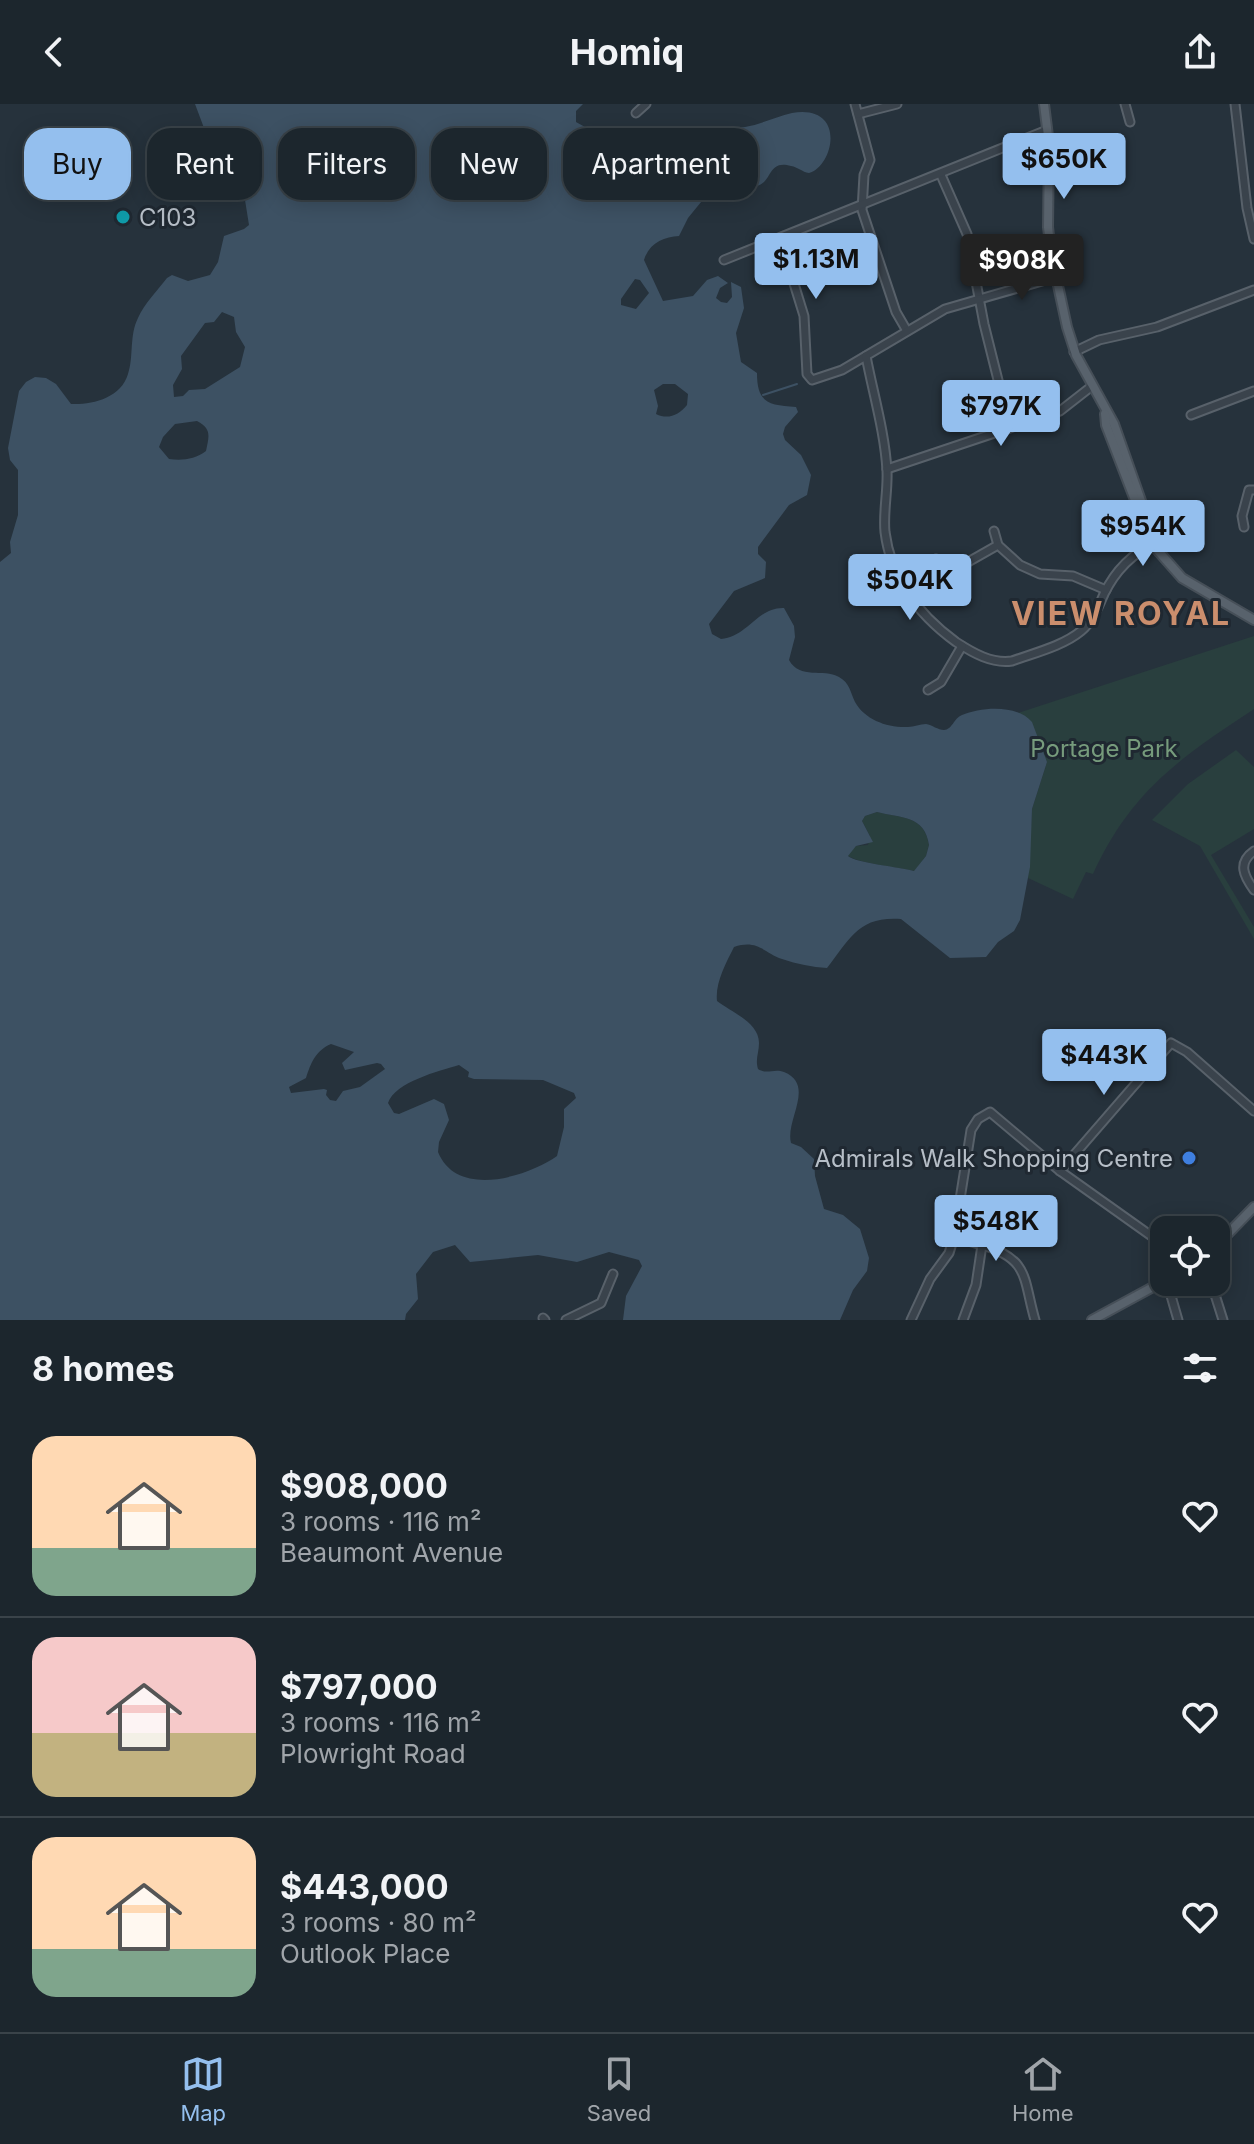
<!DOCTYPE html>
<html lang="en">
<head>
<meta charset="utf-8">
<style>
	body { margin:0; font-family:Inter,sans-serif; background:#293239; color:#f1f3f6; height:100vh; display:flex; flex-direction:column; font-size:30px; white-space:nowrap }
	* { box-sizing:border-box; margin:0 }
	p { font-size:26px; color:#a0a5aa }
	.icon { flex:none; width:44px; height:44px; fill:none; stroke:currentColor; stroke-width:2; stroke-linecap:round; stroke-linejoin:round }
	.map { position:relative; height:1216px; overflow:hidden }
	.details { display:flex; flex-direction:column; background:#1c262d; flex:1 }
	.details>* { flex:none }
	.hud { position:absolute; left:24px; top:24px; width:800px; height:72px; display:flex; gap:16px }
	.fabs { position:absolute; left:1150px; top:1112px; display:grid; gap:16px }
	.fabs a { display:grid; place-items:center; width:80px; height:80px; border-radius:16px; background:#1c262d; box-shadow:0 4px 20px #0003,0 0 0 2px #3a4349; font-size:40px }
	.price { position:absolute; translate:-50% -68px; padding:0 18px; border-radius:8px; background:#94bfee; color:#111; font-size:26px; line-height:52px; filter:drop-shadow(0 2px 4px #0008) }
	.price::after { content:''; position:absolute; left:50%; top:48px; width:24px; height:18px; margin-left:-12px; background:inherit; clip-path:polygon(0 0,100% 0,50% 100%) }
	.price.on { background:#222; color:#fff }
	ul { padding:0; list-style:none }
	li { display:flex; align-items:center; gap:24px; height:200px; padding:0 32px }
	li+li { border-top:2px solid #3a4349 }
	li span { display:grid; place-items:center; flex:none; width:224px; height:160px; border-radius:24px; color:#555 }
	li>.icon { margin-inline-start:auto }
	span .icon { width:96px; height:96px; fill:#fffc; stroke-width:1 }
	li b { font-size:34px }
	h2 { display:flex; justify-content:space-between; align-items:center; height:96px; padding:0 32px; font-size:34px }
	.chip { padding:0 28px; border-radius:24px; background:#1c262d; box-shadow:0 4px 20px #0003,0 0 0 2px #3a4349; font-size:28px; line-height:72px }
	.chip.on { background:#94bfee; color:#111 }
	header { display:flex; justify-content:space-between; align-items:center; height:104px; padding:0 32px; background:#1c262d; font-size:36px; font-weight:700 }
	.tab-bar { display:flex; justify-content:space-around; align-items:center; height:112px; border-top:2px solid #3a4349; background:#1c262d; font-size:22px; color:#a0a5aa }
	.tab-bar a { display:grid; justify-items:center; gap:4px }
	.tab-bar .on { color:#94bfee }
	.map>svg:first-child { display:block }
	.green { fill:#293f3e }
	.water { fill:#3d5163; fill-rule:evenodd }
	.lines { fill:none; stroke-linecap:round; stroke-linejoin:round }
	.stream { stroke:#3d5163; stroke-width:2 }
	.minor-casing { stroke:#58616a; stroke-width:11 }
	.major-casing { stroke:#464f58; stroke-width:12 }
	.minor { stroke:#3a434c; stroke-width:7 }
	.major { stroke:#58626c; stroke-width:8 }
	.culture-dot { fill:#0f9aa8; stroke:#1f2831; stroke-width:3 }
	.shop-dot { fill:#3f7fe0; stroke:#1f2831; stroke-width:3 }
	.labels { text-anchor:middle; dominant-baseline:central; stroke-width:6; stroke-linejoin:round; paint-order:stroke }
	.poi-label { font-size:24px; fill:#b6bec7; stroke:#1f2831; text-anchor:start }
	.park-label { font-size:24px; fill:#769b7c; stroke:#1f2831 }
	.district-label { font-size:32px; font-weight:bold; letter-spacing:2px; fill:#cb8e6d; stroke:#1f2831 }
</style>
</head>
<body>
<header><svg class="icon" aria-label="back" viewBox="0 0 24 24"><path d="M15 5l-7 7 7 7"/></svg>Homiq<svg class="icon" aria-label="share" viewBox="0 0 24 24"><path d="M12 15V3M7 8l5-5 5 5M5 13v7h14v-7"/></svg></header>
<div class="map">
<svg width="1254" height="1216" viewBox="0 0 1254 1216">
	<rect width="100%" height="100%" fill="#26323c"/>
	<g class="green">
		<path d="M1254 532V605C1180 654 1131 687 1093 770L1086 768 1073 795 1028 774 1032 705 1047 658 1018 609Z"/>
		<path d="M1236 646 1254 663V725L1211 751 1254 823V835L1200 742 1152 716 1188 680Z"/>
		<path d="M877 708C900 714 925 711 929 741L926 752 915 767C900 764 856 759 847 751L856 742 868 741 870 732 862 717 865 712Z"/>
	</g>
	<path class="water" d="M195 0H583L576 7V18L585 23 611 28C615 38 613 49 626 52 639 55 651 48 662 43 676 36 712 23 726 22 733 22 738 24 745 23 761 20 776 13 792 9 847 0 834 62 809 69 802 68 798 63 791 62 767 55 773 79 756 82 747 84 729 76 719 76L688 114 679 132C664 133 649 139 644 156L663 197 693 192 707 176 718 172 728 179 720 184 716 194 721 198 727 199 732 193 731 178 741 183 744 204 736 229 741 258 757 269C757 300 770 301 796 303L798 308 785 323 783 330 785 336 801 351 811 371 807 391 789 401 758 443V450L766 458 765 474 734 487 709 520 712 530 721 535C748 533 757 503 784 504L794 522 795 533 789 556C800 576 823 564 839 573 850 579 850 588 855 598 865 616 888 624 908 623 914 623 920 620 926 620 932 621 938 626 944 626 952 626 954 614 962 611 981 603 1017 600 1032 618L1047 658 1032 705 1030 763 1020 816 1014 827 998 838 986 853 950 854 901 815C858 812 850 835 827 864 812 863 797 860 782 855 764 849 758 835 734 843 726 859 715 879 717 897 731 908 759 918 759 939 759 949 755 955 758 965 767 971 774 964 784 968 816 981 785 1016 791 1039L801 1043 814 1055 815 1072 824 1105 843 1111 860 1125 869 1154 867 1167 853 1186 840 1216H623L626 1192 642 1162 639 1156 609 1148 577 1158 538 1151 470 1158 455 1141 433 1148 416 1170 418 1195 406 1210 405 1216H0V458L11 449 10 438 18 411V366L10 356 8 344 19 287 26 278 35 273 46 274 56 280 71 300C92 301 121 294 128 270 134 252 129 232 138 214 144 200 158 186 167 174L172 171 188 177 210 171 218 158 224 132 244 125 249 121 245 96 246 61 232 44 210 40ZM635 175 640 176 649 189 636 205 621 201V195ZM222 208 234 213 236 228 245 243 240 263 205 285 189 286 183 292 174 293 173 281 182 265 181 252 205 219 214 218ZM663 280H675L688 290 687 301C679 311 668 316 656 310L658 302 654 286ZM197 317C212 325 209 332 206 347 195 355 183 357 169 355L159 343 163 333 175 320ZM877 708C900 714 925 711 929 741L926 752 914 767C900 763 856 759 848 752L856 742 873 738 862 717 865 712ZM331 940 354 948 342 959 345 966 377 959 381 960 385 965 360 983 343 987 336 997 330 996 326 991 327 986 324 985 291 989 289 983 306 974C311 959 315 947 331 940ZM459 961 469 968 468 973 474 975 543 976 574 989 576 994 564 1005V1023L557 1052C527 1073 457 1095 438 1048L439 1038 449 1016 444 1000 434 995 399 1010 394 1009 388 999C395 978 439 967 459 961Z"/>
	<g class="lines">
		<path class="stream" d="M763 291 797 280"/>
		<g class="minor-casing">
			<g id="minor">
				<path d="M855 0 870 56 864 71 862 106 896 208 907 227"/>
				<path d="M1125 0 1130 18"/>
				<path d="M1235 0 1247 104 1254 135"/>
				<path d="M636 9 646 0"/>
				<path d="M858 10 897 0"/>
				<path d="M941 71 967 130 984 220 1010 324"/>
				<path d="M780 134 804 212 807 270 812 276 842 266 945 205 1056 173"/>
				<path d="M724 156 1047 26"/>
				<path d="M1074 248 1099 236 1157 223 1254 186"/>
				<path d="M866 252C873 289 885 329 887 367 888 387 883 408 885 428 891 475 919 511 956 538 973 549 992 560 1012 557 1034 549 1063 542 1081 527 1093 517 1098 504 1104 490 1115 467 1133 449 1156 438"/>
				<path d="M1191 311 1254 287"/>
				<path d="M887 365 1060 307 1092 282"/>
				<path d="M1244 423 1242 412 1249 386H1254"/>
				<path d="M994 427 998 441 1020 461 1040 470 1073 472 1106 486"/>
				<path d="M936 455 945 466H954L998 441"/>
				<path d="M928 586 941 578 962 542"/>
				<path d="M1254 747C1237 759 1244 772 1254 786"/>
				<path d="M1060 1067 1171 939 1187 948 1254 1007"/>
				<path d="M954 1133 982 1141 976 1181 963 1216"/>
				<path d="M982 1141C1030 1155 1023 1175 1035 1216"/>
				<path d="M1167 1178 1178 1216"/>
				<path d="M1211 1178 1223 1216"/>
				<path d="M543 1214 545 1216"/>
				<path d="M566 1216 601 1199 613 1170"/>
				<path d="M911 1216 930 1175 949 1149 954 1133 971 1026 978 1015 990 1008 1060 1067 1164 1141"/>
			</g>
		</g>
		<g class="major-casing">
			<g id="major">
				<path d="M1044 0 1049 40 1048 123 1051 149 1067 223 1076 251 1114 320 1159 448"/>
				<path d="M1105 310 1106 321 1152 440 1182 474 1254 516"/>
				<path d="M1216 1142 1254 1103"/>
				<path d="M1092 1216 1164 1177"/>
			</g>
		</g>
		<use href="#minor" class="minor"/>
		<use href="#major" class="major"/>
	</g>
	<circle class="culture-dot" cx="123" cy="113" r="8"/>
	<circle class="shop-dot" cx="1189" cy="1054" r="8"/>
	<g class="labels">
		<g class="poi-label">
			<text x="139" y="113">C103</text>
			<text x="1173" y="1054" text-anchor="end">Admirals Walk Shopping Centre</text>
		</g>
		<g class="park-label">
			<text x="1104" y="644">Portage Park</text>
		</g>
		<g class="district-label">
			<text x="1121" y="509">VIEW ROYAL</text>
		</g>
	</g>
</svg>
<div class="fabs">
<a><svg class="icon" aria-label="locate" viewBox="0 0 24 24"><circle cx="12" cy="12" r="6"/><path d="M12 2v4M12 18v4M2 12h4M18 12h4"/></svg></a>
</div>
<b class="price" style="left:1064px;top:97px">$650K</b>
<b class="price" style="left:816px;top:197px">$1.13M</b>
<b class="price on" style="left:1022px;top:198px">$908K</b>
<b class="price" style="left:1001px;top:344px">$797K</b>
<b class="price" style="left:1143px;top:464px">$954K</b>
<b class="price" style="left:910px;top:518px">$504K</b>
<b class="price" style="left:1104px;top:993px">$443K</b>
<b class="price" style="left:996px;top:1159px">$548K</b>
<div class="hud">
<a class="chip on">Buy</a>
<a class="chip">Rent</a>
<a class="chip">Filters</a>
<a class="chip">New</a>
<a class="chip">Apartment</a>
</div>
</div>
<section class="details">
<h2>8 homes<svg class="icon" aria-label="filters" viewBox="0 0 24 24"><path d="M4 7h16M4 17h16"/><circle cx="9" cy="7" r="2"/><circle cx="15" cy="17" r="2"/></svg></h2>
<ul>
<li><span style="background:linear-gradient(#ffd9b3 70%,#7fa58c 0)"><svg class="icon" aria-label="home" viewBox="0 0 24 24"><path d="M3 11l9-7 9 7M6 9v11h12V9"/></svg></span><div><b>$908,000</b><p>3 rooms · 116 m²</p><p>Beaumont Avenue</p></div><svg class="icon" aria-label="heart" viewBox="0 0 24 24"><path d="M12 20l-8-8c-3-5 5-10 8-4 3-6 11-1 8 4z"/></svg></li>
<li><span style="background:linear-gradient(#f6c9c9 60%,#c2b280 0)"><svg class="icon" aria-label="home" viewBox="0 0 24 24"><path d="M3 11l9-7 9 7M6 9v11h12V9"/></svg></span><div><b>$797,000</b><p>3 rooms · 116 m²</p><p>Plowright Road</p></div><svg class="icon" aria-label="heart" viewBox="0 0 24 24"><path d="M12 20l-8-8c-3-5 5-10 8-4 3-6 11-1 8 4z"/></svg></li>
<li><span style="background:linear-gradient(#ffd9b3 70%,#7fa58c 0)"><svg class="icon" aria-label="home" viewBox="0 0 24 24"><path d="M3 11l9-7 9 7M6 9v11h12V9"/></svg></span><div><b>$443,000</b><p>3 rooms · 80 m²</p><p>Outlook Place</p></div><svg class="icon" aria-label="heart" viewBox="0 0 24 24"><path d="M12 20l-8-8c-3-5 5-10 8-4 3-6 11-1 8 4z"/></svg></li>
</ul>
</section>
<nav class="tab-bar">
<a class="on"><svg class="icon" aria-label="map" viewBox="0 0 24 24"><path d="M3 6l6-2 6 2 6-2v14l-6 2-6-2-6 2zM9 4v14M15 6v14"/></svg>Map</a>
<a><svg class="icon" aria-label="saved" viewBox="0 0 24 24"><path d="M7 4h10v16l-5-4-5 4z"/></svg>Saved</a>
<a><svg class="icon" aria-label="home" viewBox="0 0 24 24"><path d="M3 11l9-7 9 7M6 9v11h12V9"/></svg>Home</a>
</nav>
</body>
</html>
